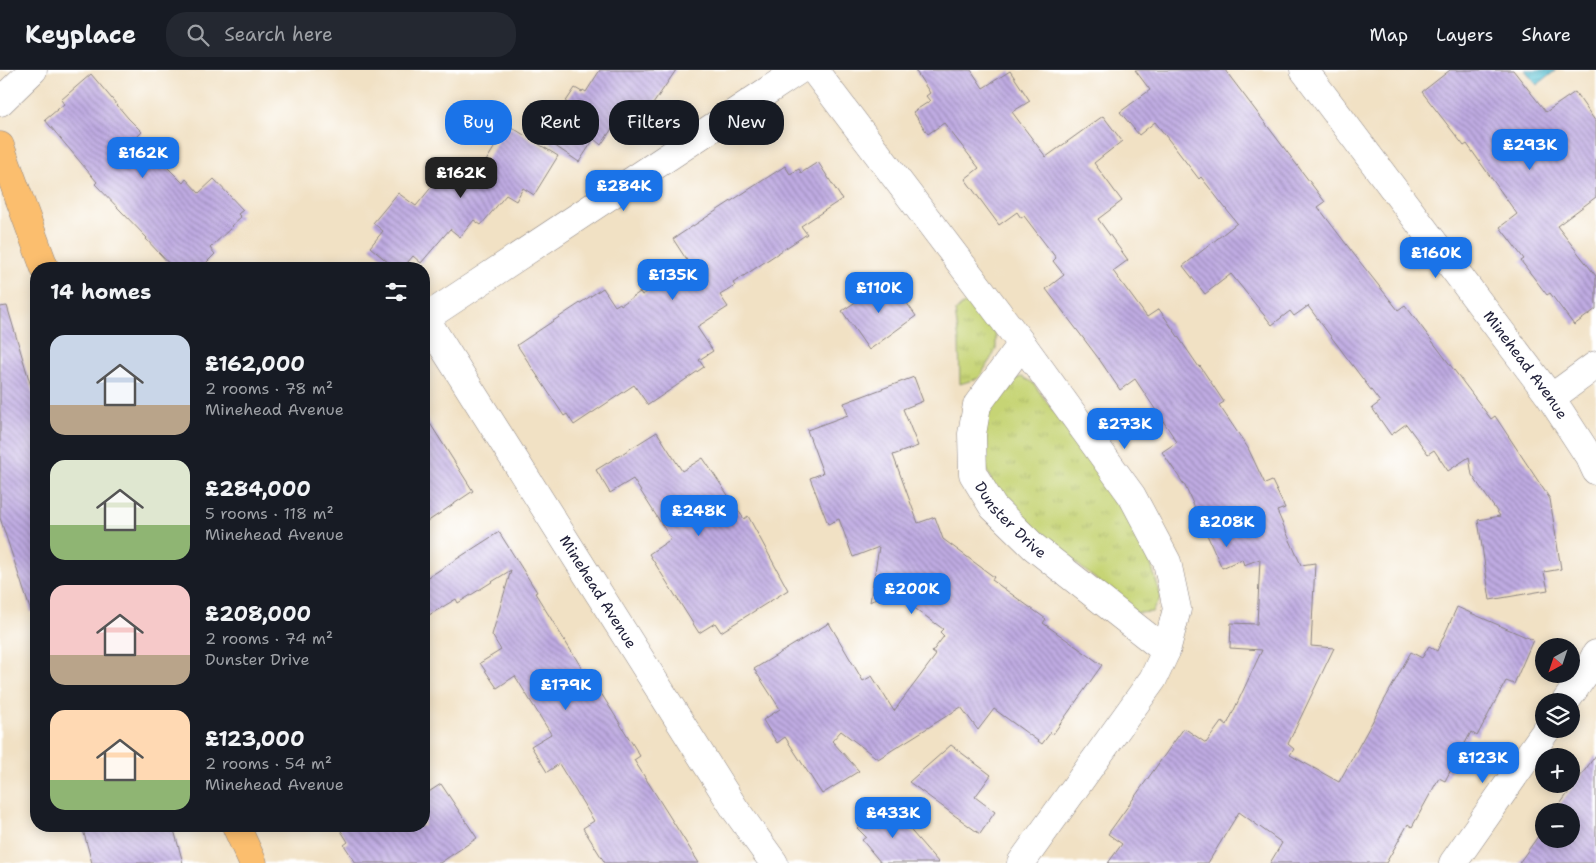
<!DOCTYPE html>
<html lang="en">
<head>
<meta charset="utf-8">
<style>
	body { margin:0; font-family:"Shantell Sans",sans-serif; background:#242831; color:#f1f3f6; height:100vh; display:flex; flex-direction:column; font-size:19px; white-space:nowrap }
	* { box-sizing:border-box; margin:0 }
	p { font-size:16px; color:#9ea1a6 }
	.icon { flex:none; width:28px; height:28px; fill:none; stroke:currentColor; stroke-width:2; stroke-linecap:round; stroke-linejoin:round }
	.map { position:relative; flex:1; overflow:hidden }
	.panel { position:absolute; left:30px; top:192px; width:400px; height:570px; display:flex; flex-direction:column; background:#171b24; border-radius:20px; box-shadow:0 2px 12px #0003 }
	.panel>* { flex:none }
	.top-card { position:absolute; left:445px; top:30px; width:475px; height:45px; display:flex; gap:10px }
	.needle { width:32px; rotate:220deg }
	.buttons { position:absolute; left:1535px; top:568px; display:grid; gap:10px }
	.buttons a { display:grid; place-items:center; width:45px; height:45px; border-radius:50%; background:#171b24; box-shadow:0 2px 12px #0003; font-size:25px }
	.price { position:absolute; translate:-50% -42px; padding:0 11px; border-radius:10px; background:#1a73e8; color:#fff; font-size:16px; line-height:32px; filter:drop-shadow(0 1px 2px #0008) }
	.price::after { content:''; position:absolute; left:50%; top:30px; width:15px; height:11px; margin-left:-8px; background:inherit; clip-path:polygon(0 0,100% 0,50% 100%) }
	.price.active { background:#222; color:#fff }
	ul { padding:0; list-style:none }
	li { display:flex; align-items:center; gap:15px; height:125px; padding:0 20px }
	li span { display:grid; place-items:center; flex:none; width:140px; height:100px; border-radius:15px; color:#555 }
	li>.icon { margin-inline-start:auto }
	span .icon { width:60px; height:60px; fill:#fffc; stroke-width:1 }
	li b { font-size:21px }
	h2 { display:flex; justify-content:space-between; align-items:center; height:60px; padding:0 20px; font-size:21px }
	.chip { padding:0 18px; border-radius:20px; background:#171b24; box-shadow:0 2px 12px #0003; font-size:18px; line-height:45px }
	.chip.active { background:#1a73e8; color:#fff }
	header { display:flex; align-items:center; gap:30px; box-sizing:border-box; height:70px; padding:0 25px; background:#171b24; border-bottom:1px solid #363941 }
	header strong { font-size:24px }
	nav { display:flex; gap:28px; margin-inline-start:auto; font-size:18px }
	.search { width:350px; height:45px; background:#242831; display:flex; align-items:center; gap:12px; box-sizing:border-box; padding:0 18px; border-radius:20px; color:#9ea1a6; font-size:19px }
	.map>svg:first-child { display:block }
	.grass { fill:url(#grass-tufts); stroke:#747b58 }
	.water { fill:url(#water-rules); stroke:#3e7388 }
	.building { fill:url(#building-back-hatch) }
	.lines { fill:none; stroke-linecap:round; stroke-linejoin:round }
	.minor-casing { stroke:#8a8280; stroke-width:29 }
	.major-casing { stroke:#8a8280; stroke-width:29 }
	.minor { stroke:#fff; stroke-width:28 }
	.major { stroke:#fbbe6e; stroke-width:28 }
	.labels { text-anchor:middle; dominant-baseline:central; stroke-width:4; stroke-linejoin:round; paint-order:stroke }
	.street-label { font-size:15px; fill:#22223b; stroke:#fff }
</style>
</head>
<body>
<header>
<strong>Keyplace</strong>
<div class="search"><svg class="icon" aria-label="search" viewBox="0 0 24 24"><circle cx="10" cy="10" r="6"/><path d="M15 15l6 6"/></svg>Search here</div>
<nav><a>Map</a><a>Layers</a><a>Share</a></nav>
</header>
<div class="map">
<svg width="1596" height="793" viewBox="0 0 1596 793">
	<defs>
		<pattern id="grass-tufts" width="24" height="20" patternUnits="userSpaceOnUse" patternTransform="scale(1.25)"><rect width="24" height="20" fill="#c6d475"/><path d="M3 7l-1-3M5 7V3M7 7l1-3M15 17l-1-3M17 17v-4M19 17l1-3" fill="none" stroke="#aab666"/></pattern>
		<pattern id="water-rules" width="6" height="5" patternUnits="userSpaceOnUse" patternTransform="scale(1.25)"><rect width="6" height="5" fill="#5ac4d5"/><path d="M0 2.5h6" fill="none" stroke="#4ea8b8"/></pattern>
		<pattern id="building-back-hatch" width="6" height="6" patternUnits="userSpaceOnUse" patternTransform="scale(1.25)"><rect width="6" height="6" fill="#bfabe2"/><path d="M-1 5l2 2M0 0l6 6M5-1l2 2" fill="none" stroke="#9b8bb8"/></pattern>
	</defs>
	<rect width="100%" height="100%" fill="#fff"/>
	<filter id="ink" filterUnits="userSpaceOnUse"><feTurbulence type="fractalNoise" baseFrequency=".02" numOctaves="2"/><feDisplacementMap in="SourceGraphic" scale="10" xChannelSelector="R" yChannelSelector="G"/><feConvolveMatrix kernelMatrix="1 2 1 2 8 2 1 2 1" color-interpolation-filters="sRGB"/></filter>
	<filter id="wash" filterUnits="userSpaceOnUse"><feTurbulence type="fractalNoise" baseFrequency=".0096" numOctaves="4" result="noise"/><feDisplacementMap in="SourceGraphic" scale="20" xChannelSelector="R" yChannelSelector="G"/><feGaussianBlur stdDeviation="1.12" result="paint"/><feColorMatrix in="noise" values="0 0 0 0 0 0 0 0 0 0 0 0 0 0 0 0 0 1.4 0 .05"/><feComposite in="paint" operator="in"/></filter>
	<g filter="url(#wash)">
		<rect width="100%" height="100%" fill="#f1e1c4"/>
		<g class="grass">
			<path d="M971 229 993 257 996 267V280L979 308 960 314 959 271 955 241Z"/>
			<path d="M1022 307 1033 313 1125 440 1150 491 1161 527 1152 542 1137 543 1022 449 996 421 984 393V358L992 335 1007 311Z"/>
		</g>
		<path class="water" d="M1525 0H1555V1L1537 15Z"/>
		<g id="blocks">
			<g class="building">
				<path d="M600 0H676L645 46 628 35 601 75 594 69 579 92 542 67 575 18 582 22 583 20 586 22Z"/>
				<path d="M915 0H971L983 18 1010 1 1030 31 1012 42 1046 87 1103 46 1122 71 1094 93 1122 131 1098 149 1128 190 1113 201 1147 247 1159 239 1199 297 1200 296 1224 332 1219 335 1248 378 1265 414 1272 411 1285 438 1277 441 1301 495 1315 493 1311 576 1334 578 1288 674 1294 679 1290 685 1339 712 1411 582 1422 588 1429 576 1437 581 1457 537 1533 570 1514 614 1506 611 1477 666 1471 662 1445 711 1439 708 1412 757 1408 754 1386 793H1270L1282 773 1239 742 1208 793H1108L1122 774 1108 764 1184 658 1206 673 1222 651 1227 655 1262 580 1230 578 1231 553 1257 554 1260 489 1244 495 1242 489 1222 498 1185 416 1162 382 1177 372 1135 309 1120 320 1099 289 1046 219 1064 205 1053 191 1056 188 1024 146 1021 148 1017 142 999 155 965 109 979 98 944 53 928 64 913 42 930 31 926 26 930 23Z"/>
				<path d="M1135 0H1225L1325 132 1318 137 1356 187 1398 240 1405 235 1491 349 1495 346 1550 429 1561 499 1544 502 1548 520 1490 530 1478 450 1500 446 1472 405 1469 387 1448 401 1434 380 1428 384 1406 354 1391 365 1372 338 1380 332 1308 236 1294 246 1290 241 1272 255 1231 204 1205 224 1183 196 1237 153 1201 107 1199 109 1155 52 1139 65 1120 42 1150 20Z"/>
				<path d="M1450 0H1513L1546 42 1575 22 1596 52V127L1557 156 1596 206V239L1574 255 1550 223 1547 225 1521 191 1524 189 1500 157 1517 144 1467 74 1464 76 1422 22Z"/>
				<path d="M91 4 128 48 142 62 137 67 183 113 186 109 199 123 214 109 243 140 238 144 241 147 231 156 232 157 210 178 215 184 200 199H174L146 169 147 168 95 114 97 112 45 50 64 34 61 30Z"/>
				<path d="M508 55 558 86 534 125 523 118 516 131 506 125 481 155 474 150 460 167 450 159 421 193 413 186 402 199H396L370 177 383 161 373 153 398 123 416 136 451 93 462 101 463 100 475 109Z"/>
				<path d="M818 92 842 129 801 156 807 164 733 213 735 216 720 225 728 237 697 257 713 281 699 290 704 297 648 335 634 315 574 355 567 344 564 346 517 275 603 218 615 236 620 233 621 235 640 222 642 225 690 195 673 169 785 96 790 104 799 99 801 103Z"/>
				<path d="M890 209 916 246 869 280 842 241Z"/>
				<path d="M7 236 36 333V541L31 542 0 448V237Z"/>
				<path d="M914 307 923 331 903 339 918 376 893 385 918 453 935 447 943 469 994 507 992 510 1046 549 1043 553 1102 595 1053 664 1051 662 1042 674 994 639 978 660 961 637 878 689 841 661 832 671 859 701 822 724 785 667 777 673 763 650 780 639 754 599 829 553 863 611 872 606 894 641 936 585 932 582 944 566 940 562 943 559 890 520 870 532 879 477 853 487 839 449 828 454 810 408 823 403 807 360 848 345 844 333Z"/>
				<path d="M424 344 473 421 424 454Z"/>
				<path d="M657 362 682 401 703 388 744 449 748 446 788 520 721 562 715 553 699 563 649 484 671 469 633 409 610 423 596 400Z"/>
				<path d="M499 462 537 522 535 523 583 600 586 599 640 686 634 690 699 793H605L583 758 594 751 559 694 547 702 531 676 551 664 515 606 497 618 480 593 501 580 492 565 511 500 458 533 456 529 424 548V510Z"/>
				<path d="M951 675 991 705 975 727 995 742 980 764 909 712Z"/>
				<path d="M1596 685V793H1519L1544 758V769H1571V741H1555Z"/>
				<path d="M441 714 477 768 440 793H356L344 775 348 772 338 756H424V725Z"/>
				<path d="M886 732 939 793H881L862 770 866 767 857 758Z"/>
				<path d="M82 756H173L183 793H92Z"/>
			</g>
		</g>
	</g>
	<g filter="url(#ink)">
		<use href="#blocks" fill-opacity="0" stroke="#8a8280" stroke-width="1"/>
		<g class="lines">
			<g class="minor-casing">
				<g id="minor">
					<path d="M814 0 1022 274 1132 426 1167 492 1177 539 1166 581 1153 609 1021 793"/>
					<path id="s1" d="M1304 0 1551 328 1590 388 1596 401"/>
					<path d="M0 32 33 0"/>
					<path id="s2" d="M425 248 735 739 774 793"/>
					<path d="M424 249 799 0"/>
					<path id="s3" d="M1022 274 977 335 972 364 973 404 993 437 1034 477 1166 581"/>
					<path d="M1551 328 1596 295"/>
					<path d="M1566 631 1589 598 1596 584"/>
					<path d="M1453 793 1547 659"/>
				</g>
			</g>
			<g class="major-casing">
				<g id="major">
					<path d="M0 76 45 199"/>
					<path d="M236 756 253 793"/>
				</g>
			</g>
			<use href="#minor" class="minor"/>
			<use href="#major" class="major"/>
		</g>
	</g>
	<g class="labels">
		<g class="street-label">
			<text stroke="none"><textPath href="#s1" startOffset="369">Minehead Avenue</textPath></text>
			<text stroke="none"><textPath href="#s3" startOffset="205">Dunster Drive</textPath></text>
			<text stroke="none"><textPath href="#s2" startOffset="324">Minehead Avenue</textPath></text>
		</g>
	</g>
</svg>
<div class="buttons">
<a><svg class="needle" viewBox="-14 -14 28 28"><path d="M0-13l5 13h-10z" fill="#e53935"/><path d="M0 13l5-13h-10z" fill="#9ea1a6"/></svg></a>
<a><svg class="icon" aria-label="layers" viewBox="0 0 24 24"><path d="M12 4l9 5-9 5-9-5zM3 14l9 5 9-5"/></svg></a>
<a>+</a>
<a>−</a>
</div>
<b class="price" style="left:1530px;top:101px">£293K</b>
<b class="price" style="left:143px;top:109px">£162K</b>
<b class="price active" style="left:461px;top:129px">£162K</b>
<b class="price" style="left:624px;top:142px">£284K</b>
<b class="price" style="left:1436px;top:209px">£160K</b>
<b class="price" style="left:673px;top:231px">£135K</b>
<b class="price" style="left:879px;top:244px">£110K</b>
<b class="price" style="left:1125px;top:380px">£273K</b>
<b class="price" style="left:699px;top:467px">£248K</b>
<b class="price" style="left:1227px;top:478px">£208K</b>
<b class="price" style="left:912px;top:545px">£200K</b>
<b class="price" style="left:566px;top:641px">£179K</b>
<b class="price" style="left:1483px;top:714px">£123K</b>
<b class="price" style="left:893px;top:769px">£433K</b>
<div class="top-card">
<a class="chip active">Buy</a>
<a class="chip">Rent</a>
<a class="chip">Filters</a>
<a class="chip">New</a>
</div>
<section class="panel">
<h2>14 homes<svg class="icon" aria-label="filters" viewBox="0 0 24 24"><path d="M4 7h16M4 17h16"/><circle cx="9" cy="7" r="2"/><circle cx="15" cy="17" r="2"/></svg></h2>
<ul>
<li><span style="background:linear-gradient(#c9d6e8 70%,#b9a48a 0)"><svg class="icon" aria-label="home" viewBox="0 0 24 24"><path d="M3 11l9-7 9 7M6 9v11h12V9"/></svg></span><div><b>£162,000</b><p>2 rooms · 78 m²</p><p>Minehead Avenue</p></div></li>
<li><span style="background:linear-gradient(#dfe7d0 65%,#8fb573 0)"><svg class="icon" aria-label="home" viewBox="0 0 24 24"><path d="M3 11l9-7 9 7M6 9v11h12V9"/></svg></span><div><b>£284,000</b><p>5 rooms · 118 m²</p><p>Minehead Avenue</p></div></li>
<li><span style="background:linear-gradient(#f6c9c9 70%,#b9a48a 0)"><svg class="icon" aria-label="home" viewBox="0 0 24 24"><path d="M3 11l9-7 9 7M6 9v11h12V9"/></svg></span><div><b>£208,000</b><p>2 rooms · 74 m²</p><p>Dunster Drive</p></div></li>
<li><span style="background:linear-gradient(#ffd9b3 70%,#8fb573 0)"><svg class="icon" aria-label="home" viewBox="0 0 24 24"><path d="M3 11l9-7 9 7M6 9v11h12V9"/></svg></span><div><b>£123,000</b><p>2 rooms · 54 m²</p><p>Minehead Avenue</p></div></li>
</ul>
</section>
</div>
</body>
</html>
